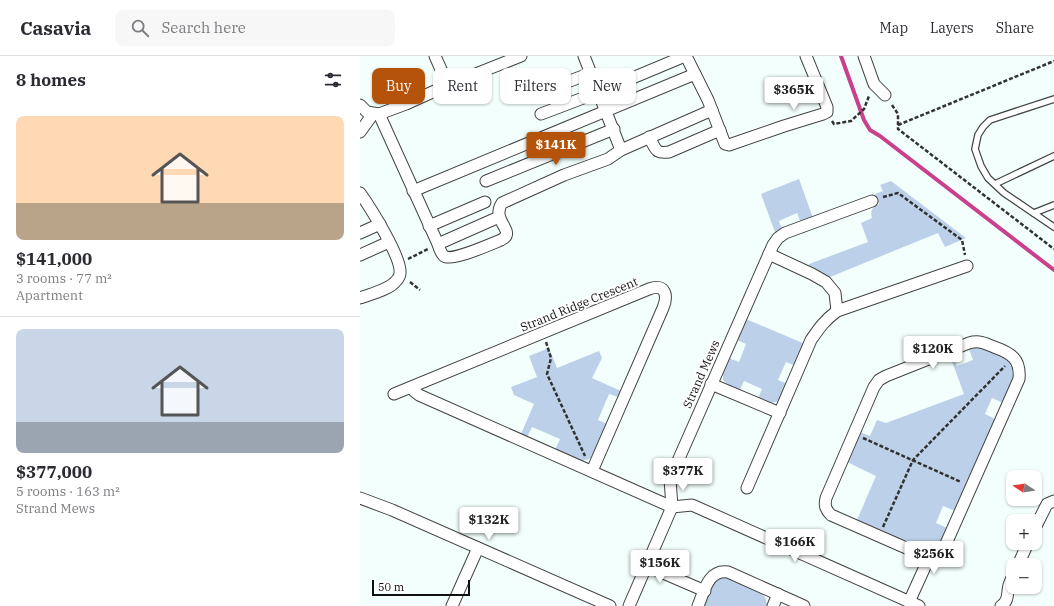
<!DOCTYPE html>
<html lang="en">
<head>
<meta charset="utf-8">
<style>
	body { margin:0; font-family:"IBM Plex Serif",serif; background:#f7f7f7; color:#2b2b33; height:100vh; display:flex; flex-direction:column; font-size:15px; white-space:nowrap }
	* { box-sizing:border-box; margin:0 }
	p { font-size:13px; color:#7c7c81 }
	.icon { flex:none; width:22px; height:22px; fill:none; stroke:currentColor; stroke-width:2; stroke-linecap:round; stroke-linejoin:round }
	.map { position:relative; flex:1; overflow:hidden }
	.details { display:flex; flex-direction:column; background:#fff; width:360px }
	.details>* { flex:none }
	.banner { position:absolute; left:12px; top:12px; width:380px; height:36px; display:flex; gap:8px }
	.needle { width:26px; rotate:282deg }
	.tools { position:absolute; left:646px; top:414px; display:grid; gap:8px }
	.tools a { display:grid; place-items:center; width:36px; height:36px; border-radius:8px; background:#fff; box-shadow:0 1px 3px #0004; font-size:20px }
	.scale { position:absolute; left:12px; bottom:10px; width:98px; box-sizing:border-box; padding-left:4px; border:2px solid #101010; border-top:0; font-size:11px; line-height:14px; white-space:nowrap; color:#101010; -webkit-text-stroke:3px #fff; paint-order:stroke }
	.price { position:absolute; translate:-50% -34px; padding:0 9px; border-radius:4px; background:#fff; color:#222; font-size:13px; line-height:26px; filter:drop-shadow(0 1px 2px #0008) }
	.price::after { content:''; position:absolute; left:50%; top:24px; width:12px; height:9px; margin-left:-6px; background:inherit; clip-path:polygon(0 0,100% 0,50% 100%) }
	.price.active { background:#b45309; color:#fff }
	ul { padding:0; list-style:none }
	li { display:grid; align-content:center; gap:8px; height:212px; padding:0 16px }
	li+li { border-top:1px solid #e1e1e2 }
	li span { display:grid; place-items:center; height:124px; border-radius:8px; color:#555 }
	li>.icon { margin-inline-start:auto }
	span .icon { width:72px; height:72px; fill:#fffc; stroke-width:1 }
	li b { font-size:17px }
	h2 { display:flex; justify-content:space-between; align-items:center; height:48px; padding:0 16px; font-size:17px }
	.chip { padding:0 14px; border-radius:8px; background:#fff; box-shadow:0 1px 3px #0004; font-size:14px; line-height:36px }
	.chip.active { background:#b45309; color:#fff }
	header { display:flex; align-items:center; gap:24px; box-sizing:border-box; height:56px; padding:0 20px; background:#fff; border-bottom:1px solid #e1e1e2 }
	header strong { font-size:19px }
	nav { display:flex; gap:22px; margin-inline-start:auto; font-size:14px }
	.search { width:280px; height:36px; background:#f7f7f7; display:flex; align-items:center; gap:10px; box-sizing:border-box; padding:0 14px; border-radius:8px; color:#7c7c81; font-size:15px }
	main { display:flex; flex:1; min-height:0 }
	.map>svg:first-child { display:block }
	.green { fill:#bcd1e9 }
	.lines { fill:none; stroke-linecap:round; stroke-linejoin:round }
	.stream { stroke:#cb408d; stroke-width:4 }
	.lane-casing { stroke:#434343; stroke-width:8 }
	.street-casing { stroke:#434343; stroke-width:13 }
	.path { stroke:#323232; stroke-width:2.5; stroke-dasharray:4 2; stroke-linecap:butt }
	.lane { stroke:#fff; stroke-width:5.5 }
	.street { stroke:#fff; stroke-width:11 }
	.labels { text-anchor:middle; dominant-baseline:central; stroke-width:4; stroke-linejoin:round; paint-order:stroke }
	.street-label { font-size:12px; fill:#101010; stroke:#fff }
</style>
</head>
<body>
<header>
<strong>Casavia</strong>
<div class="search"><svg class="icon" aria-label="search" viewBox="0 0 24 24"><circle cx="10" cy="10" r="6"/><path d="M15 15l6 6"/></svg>Search here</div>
<nav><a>Map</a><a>Layers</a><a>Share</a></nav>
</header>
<main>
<section class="details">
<h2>8 homes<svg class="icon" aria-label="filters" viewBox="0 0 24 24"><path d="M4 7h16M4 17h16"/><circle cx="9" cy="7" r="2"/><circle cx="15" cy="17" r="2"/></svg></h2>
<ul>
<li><span style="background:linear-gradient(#ffd9b3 70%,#b9a48a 0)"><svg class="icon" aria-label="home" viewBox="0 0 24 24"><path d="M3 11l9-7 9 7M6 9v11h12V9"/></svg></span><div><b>$141,000</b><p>3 rooms · 77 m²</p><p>Apartment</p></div></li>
<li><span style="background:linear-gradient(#c9d6e8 75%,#9aa5b1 0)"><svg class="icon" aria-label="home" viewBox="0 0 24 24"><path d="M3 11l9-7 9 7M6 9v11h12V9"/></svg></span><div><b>$377,000</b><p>5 rooms · 163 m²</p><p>Strand Mews</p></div></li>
</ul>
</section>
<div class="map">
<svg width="694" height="550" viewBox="0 0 694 550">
	<rect width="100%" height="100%" fill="#f3fffd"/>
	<g class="green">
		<path d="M439 123 453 162 441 167 437 157 419 165 422 174 416 179 401 138Z"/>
		<path d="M531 125 606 182 585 191 578 177 470 221 448 211 449 208 508 186 501 167 512 162C510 155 512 151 519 148L515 138 523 135 520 129Z"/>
		<path d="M386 263 445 288 436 310 426 306 418 324 428 328C419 347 419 351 398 342L402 333 384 325 380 334 368 329 363 324V317L369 302 379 306 386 288 377 284Z"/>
		<path d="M618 290C625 293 640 297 645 301 663 313 649 332 643 347L632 342 625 358 635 363 595 455 583 450 576 467 587 472C582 483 579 497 565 494L497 464 516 420 487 406 500 376 510 380 517 364 526 367 604 338 590 300 593 299 597 310 613 304 609 293Z"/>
		<path d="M189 292 197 312 239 295 242 302 232 322 261 335 258 341 249 338 238 364 247 368 233 399C225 412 206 398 195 394L200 383 172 371 167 381 161 378 174 348 154 339 151 331 177 321 169 300Z"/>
		<path d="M360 521H366L402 537 406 543 407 550H344L355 525Z"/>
	</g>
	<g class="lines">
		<path class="stream" d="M481 0 504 64 510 74 520 80 694 214"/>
		<g class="lane-casing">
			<g id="lane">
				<path d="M694 43 630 64 623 71 618 79 615 93 621 110 628 122 644 137 694 171"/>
				<path d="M635 128 694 100"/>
				<path d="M674 157 694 149"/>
			</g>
		</g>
		<g class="street-casing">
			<g id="street">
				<path d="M75 0 88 29"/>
				<path d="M224 0 261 94"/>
				<path d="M326 0 348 44 365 88 369 89 424 70 463 58 467 56V51L446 0"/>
				<path d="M504 0 514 28 525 39"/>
				<path d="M186 34 231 17"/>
				<path d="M0 49 7 56 19 58 46 48 88 29 161 0"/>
				<path d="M19 58 78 188C79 192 81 197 84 200 91 206 131 188 141 184 142 183 145 182 146 180 150 172 132 162 142 147L204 119 248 103 261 94 352 54"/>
				<path d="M181 58 239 36 325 0"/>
				<path d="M0 76 13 58"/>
				<path d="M289 81C296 93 295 98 309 96L360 74"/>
				<path d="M126 125 254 73"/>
				<path d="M53 135 335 18"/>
				<path d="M0 137C10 151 42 202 40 217 40 220 38 223 36 225 29 234 10 238 0 242"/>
				<path d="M69 170 125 146"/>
				<path d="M0 177 20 168"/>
				<path d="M78 188 139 161"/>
				<path d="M409 198 452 218 466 226 475 237 477 255"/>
				<path d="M0 199 29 186"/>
				<path d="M351 328 420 357"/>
				<path d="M52 331 54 335 59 339 312 451"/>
				<path d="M34 338 289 233C306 227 308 240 303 252L232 415"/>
				<path d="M387 432 451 284C460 271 464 265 477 255L607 210"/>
				<path d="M0 442 32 454 250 550"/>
				<path d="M312 451 332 449 559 550"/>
				<path d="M675 472 687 448 694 445"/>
				<path d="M658 509 668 487"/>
				<path d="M287 510 345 535"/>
				<path d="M549 546 569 502C576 500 581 497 585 490L659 323C661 303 651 297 634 291 625 287 619 284 609 287L526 320 519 324 514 331 466 442C464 450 466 454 471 459L569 502"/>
				<path d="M92 550 118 492"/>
				<path d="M269 550 312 451 310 423 413 189 418 182 425 177 512 145"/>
				<path d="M338 550C344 536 348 513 368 516L444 550"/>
				<path d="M413 550 418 538"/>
				<path d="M641 550C649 545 647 537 649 529 650 526 651 523 653 520"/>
			</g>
		</g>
		<g class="path">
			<path d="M532 49 538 58V73L694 193"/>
			<path d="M472 65 474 68 491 65 504 53 509 40"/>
			<path d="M538 69 694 5"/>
			<path d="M523 141 538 137 602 184 605 199"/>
			<path d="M48 203 68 193"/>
			<path d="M50 226 60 234"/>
			<path d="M186 286 191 302 187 318 225 400"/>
			<path d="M503 382 601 426"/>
			<path d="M523 471 553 404 645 310"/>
		</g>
		<use href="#lane" class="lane"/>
		<use href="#street" class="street"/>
	</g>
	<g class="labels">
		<g class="street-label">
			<text transform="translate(219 248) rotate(-22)">Strand Ridge Crescent</text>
			<text transform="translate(341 318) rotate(-66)">Strand Mews</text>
		</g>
	</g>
</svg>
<div class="tools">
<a><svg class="needle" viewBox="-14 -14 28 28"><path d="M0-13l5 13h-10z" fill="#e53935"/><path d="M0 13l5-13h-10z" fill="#7c7c81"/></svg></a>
<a>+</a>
<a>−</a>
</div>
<div class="scale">50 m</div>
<b class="price" style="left:434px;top:55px">$365K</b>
<b class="price active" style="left:196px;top:110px">$141K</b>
<b class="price" style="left:573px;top:314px">$120K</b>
<b class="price" style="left:323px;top:436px">$377K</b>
<b class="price" style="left:129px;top:485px">$132K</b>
<b class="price" style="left:435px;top:507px">$166K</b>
<b class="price" style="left:574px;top:519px">$256K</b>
<b class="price" style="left:300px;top:528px">$156K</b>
<div class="banner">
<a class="chip active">Buy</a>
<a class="chip">Rent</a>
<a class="chip">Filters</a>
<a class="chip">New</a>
</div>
</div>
</main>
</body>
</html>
